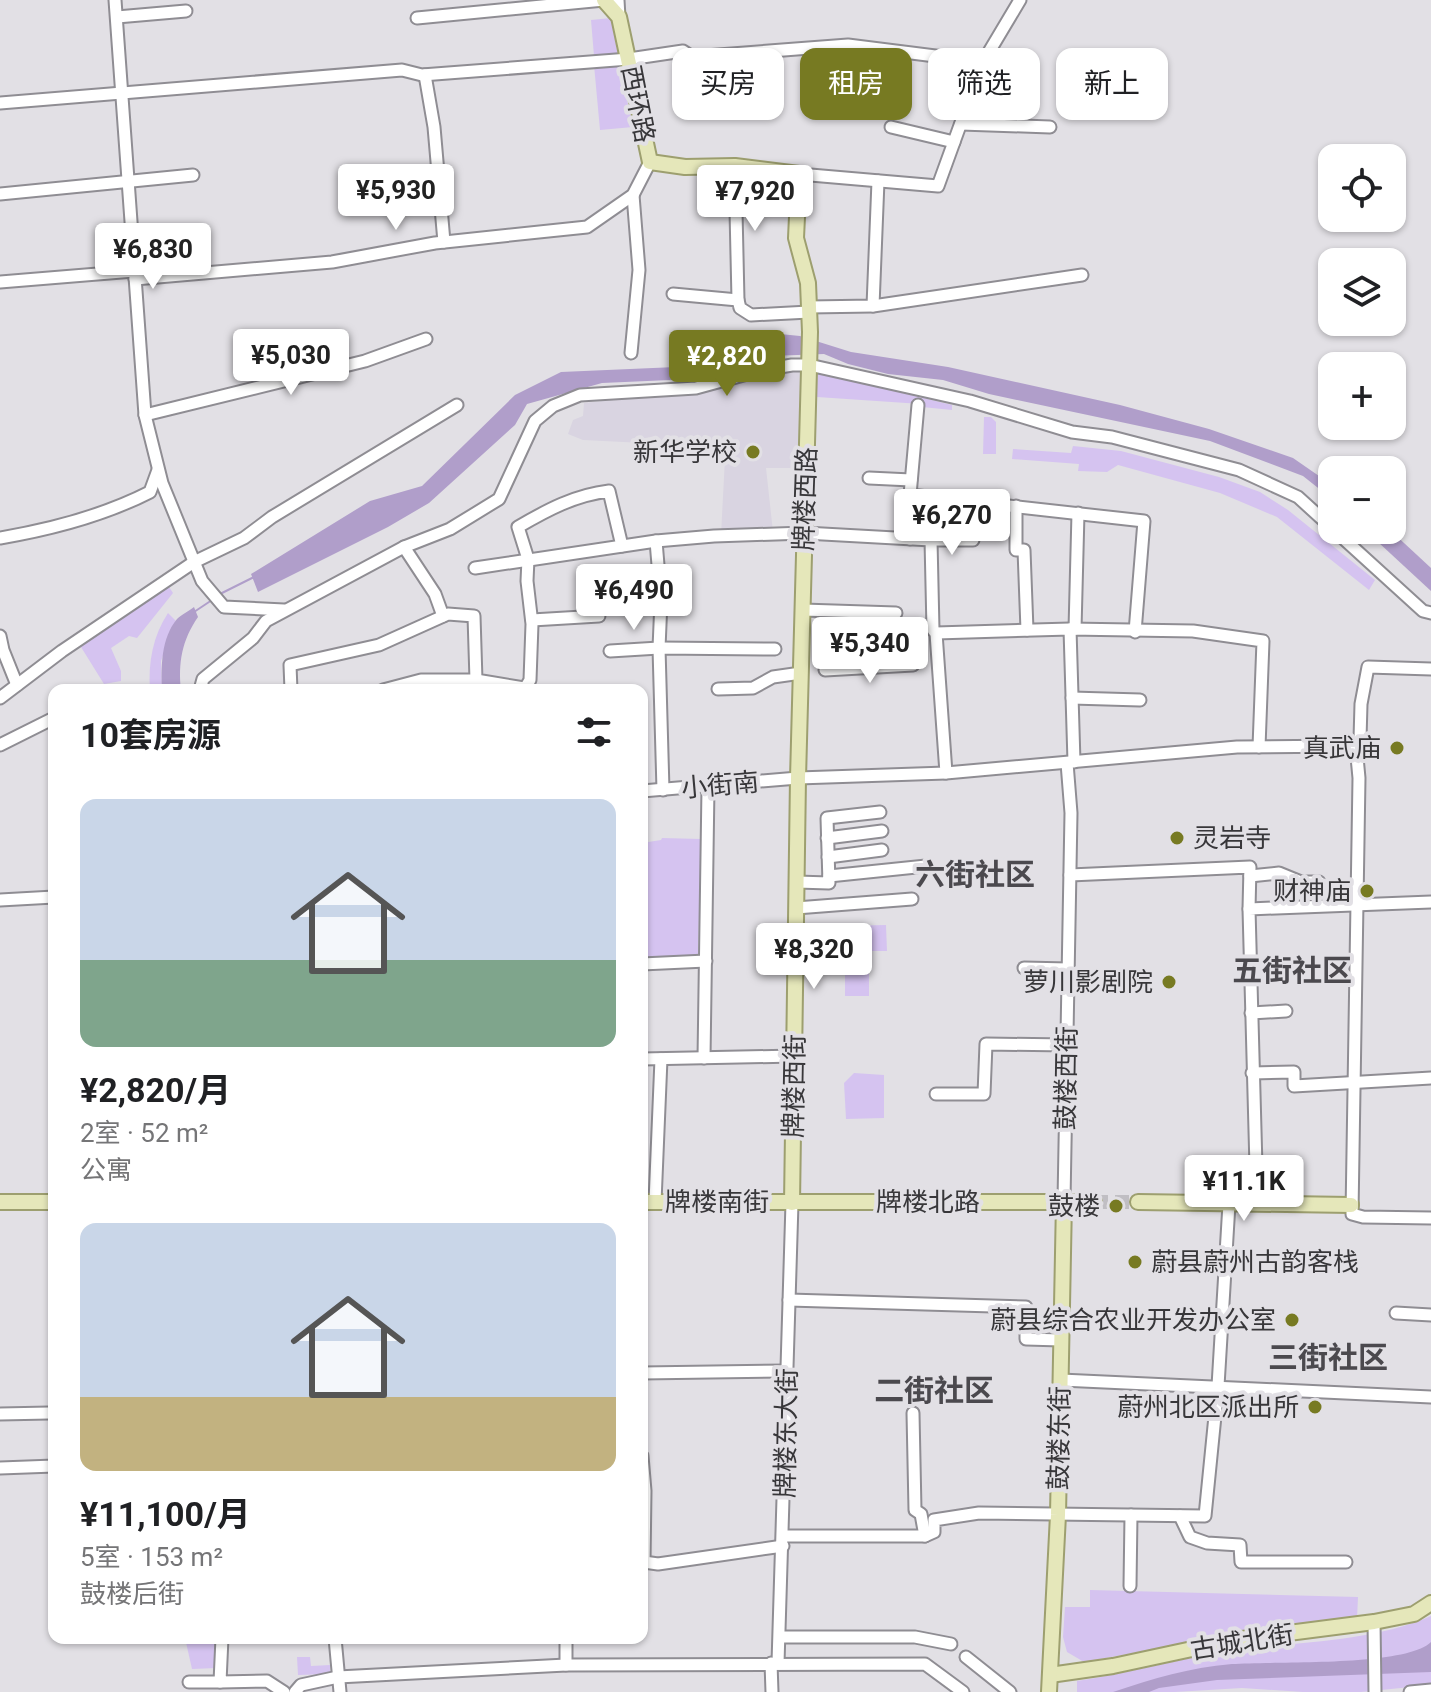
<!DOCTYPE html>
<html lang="zh">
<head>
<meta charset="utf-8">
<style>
	body { margin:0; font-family:Roboto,"Noto Sans SC",sans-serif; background:#f2f2f2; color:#202124; height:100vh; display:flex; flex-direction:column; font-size:30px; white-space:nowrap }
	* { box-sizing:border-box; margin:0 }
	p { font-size:26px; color:#757577 }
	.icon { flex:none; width:44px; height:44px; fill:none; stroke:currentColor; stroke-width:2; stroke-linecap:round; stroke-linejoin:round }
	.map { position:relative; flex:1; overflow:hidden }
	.details { position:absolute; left:48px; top:684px; width:600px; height:960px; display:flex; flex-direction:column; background:#fff; border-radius:16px; box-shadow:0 2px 6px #0004 }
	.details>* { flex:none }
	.banner { position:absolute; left:672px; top:48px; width:638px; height:72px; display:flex; gap:16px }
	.controls { position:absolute; left:1318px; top:144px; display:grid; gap:16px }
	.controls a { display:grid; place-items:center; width:88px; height:88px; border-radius:16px; background:#fff; box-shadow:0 2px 6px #0004; font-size:40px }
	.price { position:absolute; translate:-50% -68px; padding:0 18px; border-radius:8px; background:#fff; color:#222; font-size:26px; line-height:52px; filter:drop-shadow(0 2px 4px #0008) }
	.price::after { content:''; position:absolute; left:50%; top:48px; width:24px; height:18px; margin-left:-12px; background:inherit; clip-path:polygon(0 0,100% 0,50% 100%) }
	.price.on { background:#777a22; color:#fff }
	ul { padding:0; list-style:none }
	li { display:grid; align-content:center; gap:16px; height:424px; padding:0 32px }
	li span { display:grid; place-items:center; height:248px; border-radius:16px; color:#555 }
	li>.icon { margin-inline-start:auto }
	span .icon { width:144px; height:144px; fill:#fffc; stroke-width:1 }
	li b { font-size:34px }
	h2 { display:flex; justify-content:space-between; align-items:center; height:96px; padding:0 32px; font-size:34px }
	.pill { padding:0 28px; border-radius:16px; background:#fff; box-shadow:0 2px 6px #0004; font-size:28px; line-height:72px }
	.pill.on { background:#777a22; color:#fff }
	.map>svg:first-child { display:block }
	.built { fill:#d9d4e1 }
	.green { fill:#d5c3f0 }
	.water { fill:#b09eca }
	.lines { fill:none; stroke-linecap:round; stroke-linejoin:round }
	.stream { stroke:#b09eca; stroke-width:2 }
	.major-tunnel { stroke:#c0bec3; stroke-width:14; stroke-dasharray:14 7; stroke-linecap:butt }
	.minor-casing { stroke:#8f8d93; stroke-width:15 }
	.major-casing { stroke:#9d9f6f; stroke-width:18 }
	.minor { stroke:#fff; stroke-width:11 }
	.major { stroke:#e5e7ba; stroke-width:14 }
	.poi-dot { fill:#777a22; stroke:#e2e0e5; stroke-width:3 }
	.labels { text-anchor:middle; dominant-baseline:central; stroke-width:8; stroke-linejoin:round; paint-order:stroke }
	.street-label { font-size:26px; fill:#38373a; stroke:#e2e0e5 }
	.poi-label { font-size:26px; fill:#38373a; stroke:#e2e0e5; text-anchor:end }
	.quarter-label { font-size:30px; font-weight:bold; fill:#4b494e; stroke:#e2e0e5 }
</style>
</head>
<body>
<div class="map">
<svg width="1431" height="1692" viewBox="0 0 1431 1692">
	<rect width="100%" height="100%" fill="#e2e0e5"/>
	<path class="built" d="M804 367 802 468H766L773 532 721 535 725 458H703V446L583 440 568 434 573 420 583 416 584 403 700 390 764 373Z"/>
	<g class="green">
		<path d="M611 18 618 55 594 56 591 20Z"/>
		<path d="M619 63 633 127 600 130 594 65Z"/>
		<path d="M817 372 952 405V410L922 407 921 404 817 397Z"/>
		<path d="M984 417H991L996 422V454H983Z"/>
		<path d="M1073 446 1121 451 1219 477 1260 492 1288 510 1375 580 1369 590 1277 517 1220 493 1118 465 1107 472 1078 471 1079 464 1012 459 1013 449 1071 453Z"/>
		<path d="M167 584 173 593 137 638 129 636 111 648 121 671V681L104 684 81 647Z"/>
		<path d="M168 613 176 621 161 661 162 690H150C148 662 153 636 168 613Z"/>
		<path d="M662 838 701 839 698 956 642 959V843L661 840Z"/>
		<path d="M886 925 887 951H837L836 926Z"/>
		<rect x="845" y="959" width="24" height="37"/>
		<path d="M854 1073 884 1075V1118L846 1119 844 1083Z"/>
		<path d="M1090 1590 1358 1597 1357 1619 1237 1634 1084 1662 1067 1652 1063 1637 1065 1607H1090Z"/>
		<path d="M1431 1616V1685L1361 1692H1303L1242 1688 1175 1692H1077V1681C1131 1673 1184 1657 1239 1650 1303 1641 1371 1642 1431 1616Z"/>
		<path d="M185 1638H219L217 1668 192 1669Z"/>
		<path d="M297 1657H310L311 1666 330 1665V1674L298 1675Z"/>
	</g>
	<g class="water">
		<path d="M729 330 754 337 780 334 800 336 851 352 948 367 1120 405 1209 429 1293 458 1332 485V499L1303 476 1210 441 989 394 943 380 888 374 848 364 824 354 771 356 670 380 602 383 527 404 515 425 429 503 388 527 258 592 251 574 370 501 422 486 515 395 561 372 676 367 701 360 715 336Z"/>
		<path d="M1365 530H1390L1431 568V591Z"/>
		<path d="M194 607 198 617C182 640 178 663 181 690H162C161 667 161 638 177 619 181 615 189 611 194 607Z"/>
		<path d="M1431 1642V1672L1217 1680 1159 1688 1149 1692H1113C1155 1678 1188 1668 1232 1664 1273 1661 1406 1667 1431 1642Z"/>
	</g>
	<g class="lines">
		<g class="stream">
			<path d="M220 594 254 577"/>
			<path d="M194 612 212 600"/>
		</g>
		<path class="major-tunnel" d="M1094 1202H1138"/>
		<g class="minor-casing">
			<g id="minor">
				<path d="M115 0 145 415 162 483 202 581 224 607 284 610"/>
				<path d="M618 0 619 17"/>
				<path d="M117 17 186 11"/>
				<path d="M417 18 604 0"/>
				<path d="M425 75 434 127 444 242"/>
				<path d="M0 103 402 70 422 75 629 59 683 51 692 57 848 45 983 62"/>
				<path d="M961 124 1050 127"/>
				<path d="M891 127 954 142"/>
				<path d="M735 166 738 300"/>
				<path d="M799 174 938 186 983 62 1020 0"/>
				<path d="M0 194 193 175"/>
				<path d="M135 279 332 262 435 243 587 227 633 195 650 162"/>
				<path d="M0 282 134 271"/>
				<path d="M673 294 738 300 740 308 751 315 809 312"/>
				<path d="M873 306 878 181"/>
				<path d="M809 307 873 306 1082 275"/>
				<path d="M631 353 639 270 633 195"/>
				<path d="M145 415 365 361 426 339"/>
				<path d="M869 478 911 480"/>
				<path d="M910 495 918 405"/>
				<path d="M1016 506V550H1024L1027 630"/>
				<path d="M1334 530 1423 611 1431 613"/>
				<path d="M0 538C53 529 103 516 150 492L158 470"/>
				<path d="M910 539V495L1144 521 1135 632"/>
				<path d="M931 540H973"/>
				<path d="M656 541 661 601 659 648 663 790"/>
				<path d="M404 547 435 594 443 616"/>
				<path d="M475 568 656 541 714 536 805 533 931 540 933 630 936 633 1070 629 1193 631 1263 641 1259 747"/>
				<path d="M803 610 896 613"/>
				<path d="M532 620 599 616"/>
				<path d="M1070 629 1074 762"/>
				<path d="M1075 629 1078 513"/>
				<path d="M936 633 946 773"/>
				<path d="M0 636 3 650 17 685"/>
				<path d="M610 651 659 648 775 649"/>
				<path d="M825 670 913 665"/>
				<path d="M718 689 753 688 773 677 801 673"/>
				<path d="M200 690 203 679 253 638 266 621 404 547 450 529 499 499 535 421 553 406 580 395 696 388 762 370 792 365H809L970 401 1072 432 1112 437 1239 470 1298 497 1332 528"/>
				<path d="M291 690 290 665 379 645 448 614 474 616 476 680 524 688"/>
				<path d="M383 690 421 680H476"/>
				<path d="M524 690 530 680 532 624 527 581 528 559 518 527C547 510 575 495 609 491L622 546"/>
				<path d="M0 698 62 651 194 562 244 538 272 517 457 405"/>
				<path d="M1072 698 1140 700"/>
				<path d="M0 745 54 718"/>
				<path d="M1353 752 1360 739 1361 704 1368 667 1431 669"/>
				<path d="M642 791 798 778 946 773 1237 747 1347 746 1357 757 1359 778 1352 1214 1363 1217 1431 1218"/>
				<path d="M827 838 882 831"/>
				<path d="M828 857 882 850"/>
				<path d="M1070 875 1250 867 1249 909"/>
				<path d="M829 876 926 866"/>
				<path d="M1250 876 1279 873 1301 882H1319"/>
				<path d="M797 882 829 883 827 818 880 812"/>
				<path d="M0 900 54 897"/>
				<path d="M796 908 912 899"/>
				<path d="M642 964 706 961"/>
				<path d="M1024 968 1068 969"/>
				<path d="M1251 1013 1286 1011"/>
				<path d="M704 1058 708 787"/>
				<path d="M642 1059 794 1056"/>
				<path d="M1252 1073 1294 1072V1086L1431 1078"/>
				<path d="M936 1094H984L986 1044 1067 1045"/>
				<path d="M1064 1201 1071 813 1067 763"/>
				<path d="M655 1202 661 1059"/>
				<path d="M1257 1204 1249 909 1431 902"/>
				<path d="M789 1300 1026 1307V1339L1061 1340"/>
				<path d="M1396 1313 1431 1315"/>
				<path d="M642 1373 787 1371"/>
				<path d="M1061 1380 1431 1397"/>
				<path d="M913 1413 915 1510 921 1514 925 1536"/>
				<path d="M0 1414 49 1413"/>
				<path d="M642 1456 645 1491 644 1562 658 1564 783 1546"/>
				<path d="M0 1468 54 1466"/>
				<path d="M1180 1516 1190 1537 1207 1543 1240 1545 1241 1562H1346"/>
				<path d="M783 1536H925L934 1532V1520L979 1513 1205 1516 1218 1386 1229 1204"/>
				<path d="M1130 1586 1131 1515"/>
				<path d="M1374 1622 1375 1692"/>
				<path d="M781 1637H915L951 1644"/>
				<path d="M222 1638 220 1682 267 1681 284 1692"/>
				<path d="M335 1638 340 1692"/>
				<path d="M566 1638V1665"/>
				<path d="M966 1657 1010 1692"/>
				<path d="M771 1663 772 1692"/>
				<path d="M778 1663 792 1203"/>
				<path d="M189 1682H220"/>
				<path d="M295 1692 301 1685 338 1677 566 1665 925 1664 963 1692"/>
				<path d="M1410 1692 1431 1690"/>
			</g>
		</g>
		<g class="major-casing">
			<g id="major">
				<path d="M604 0 619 17 650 162 685 167 735 166 799 174 796 238 808 283 810 332 798 778 792 1203"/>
				<path d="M0 1202H54"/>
				<path d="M642 1202H1094"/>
				<path d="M1138 1202 1351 1205"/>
				<path d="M1050 1675 1113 1666 1234 1640 1374 1622 1414 1614 1431 1603"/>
				<path d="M1049 1692 1058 1515 1064 1201"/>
			</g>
		</g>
		<use href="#minor" class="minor"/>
		<use href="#major" class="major"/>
	</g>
	<g class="poi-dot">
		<circle cx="753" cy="452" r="8"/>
		<circle cx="1397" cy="748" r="8"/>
		<circle cx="1177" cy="838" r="8"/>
		<circle cx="1367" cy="891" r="8"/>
		<circle cx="1169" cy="982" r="8"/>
		<circle cx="1116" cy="1206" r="8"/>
		<circle cx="1135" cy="1262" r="8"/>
		<circle cx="1292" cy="1320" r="8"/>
		<circle cx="1315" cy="1407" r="8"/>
	</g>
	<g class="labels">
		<g class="street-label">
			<text transform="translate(638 104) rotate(79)">西环路</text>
			<text transform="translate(805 499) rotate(-88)">牌楼西路</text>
			<text transform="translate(720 785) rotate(-5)">小街南</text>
			<text transform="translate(1066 1078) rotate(-89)">鼓楼西街</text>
			<text transform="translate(794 1086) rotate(-89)">牌楼西街</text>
			<text x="717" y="1202">牌楼南街</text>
			<text x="928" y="1202">牌楼北路</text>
			<text transform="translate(786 1433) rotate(-89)">牌楼东大街</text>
			<text transform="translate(1059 1438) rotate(-89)">鼓楼东街</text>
			<text transform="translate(1242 1642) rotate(-9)">古城北街</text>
		</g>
		<g class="poi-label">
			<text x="737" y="452">新华学校</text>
			<text x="1381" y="748">真武庙</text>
			<text x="1193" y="838" text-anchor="start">灵岩寺</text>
			<text x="1351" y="891">财神庙</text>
			<text x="1153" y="982">萝川影剧院</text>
			<text x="1100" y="1206">鼓楼</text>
			<text x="1151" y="1262" text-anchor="start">蔚县蔚州古韵客栈</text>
			<text x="1276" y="1320">蔚县综合农业开发办公室</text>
			<text x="1299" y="1407">蔚州北区派出所</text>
		</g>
		<g class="quarter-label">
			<text x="975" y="874">六街社区</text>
			<text x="1292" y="970">五街社区</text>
			<text x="1328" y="1357">三街社区</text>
			<text x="934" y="1390">二街社区</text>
		</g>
	</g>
</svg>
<div class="controls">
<a><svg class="icon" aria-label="locate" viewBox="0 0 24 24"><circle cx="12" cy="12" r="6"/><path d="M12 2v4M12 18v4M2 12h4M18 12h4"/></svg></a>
<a><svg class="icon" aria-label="layers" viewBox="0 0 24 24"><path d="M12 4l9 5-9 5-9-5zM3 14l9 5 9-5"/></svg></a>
<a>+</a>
<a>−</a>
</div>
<b class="price" style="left:396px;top:232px">¥5,930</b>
<b class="price" style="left:755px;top:233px">¥7,920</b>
<b class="price" style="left:153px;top:291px">¥6,830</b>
<b class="price" style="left:291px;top:397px">¥5,030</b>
<b class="price on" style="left:727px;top:398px">¥2,820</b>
<b class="price" style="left:952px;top:557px">¥6,270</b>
<b class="price" style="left:634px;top:632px">¥6,490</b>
<b class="price" style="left:870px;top:685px">¥5,340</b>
<b class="price" style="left:814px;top:991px">¥8,320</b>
<b class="price" style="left:1244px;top:1223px">¥11.1K</b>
<div class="banner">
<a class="pill">买房</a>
<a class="pill on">租房</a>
<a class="pill">筛选</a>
<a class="pill">新上</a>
</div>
<section class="details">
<h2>10套房源<svg class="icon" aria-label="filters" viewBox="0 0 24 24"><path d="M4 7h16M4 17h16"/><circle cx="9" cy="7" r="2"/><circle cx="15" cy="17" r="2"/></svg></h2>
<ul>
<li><span style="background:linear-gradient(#c9d6e8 65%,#7fa58c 0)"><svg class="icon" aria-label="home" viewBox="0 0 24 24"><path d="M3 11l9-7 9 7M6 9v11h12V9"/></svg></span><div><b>¥2,820/月</b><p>2室 · 52 m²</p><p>公寓</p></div></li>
<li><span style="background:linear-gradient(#c9d6e8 70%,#c2b280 0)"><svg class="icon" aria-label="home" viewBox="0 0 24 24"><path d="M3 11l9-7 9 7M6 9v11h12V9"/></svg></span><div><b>¥11,100/月</b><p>5室 · 153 m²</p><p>鼓楼后街</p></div></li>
</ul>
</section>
</div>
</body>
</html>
